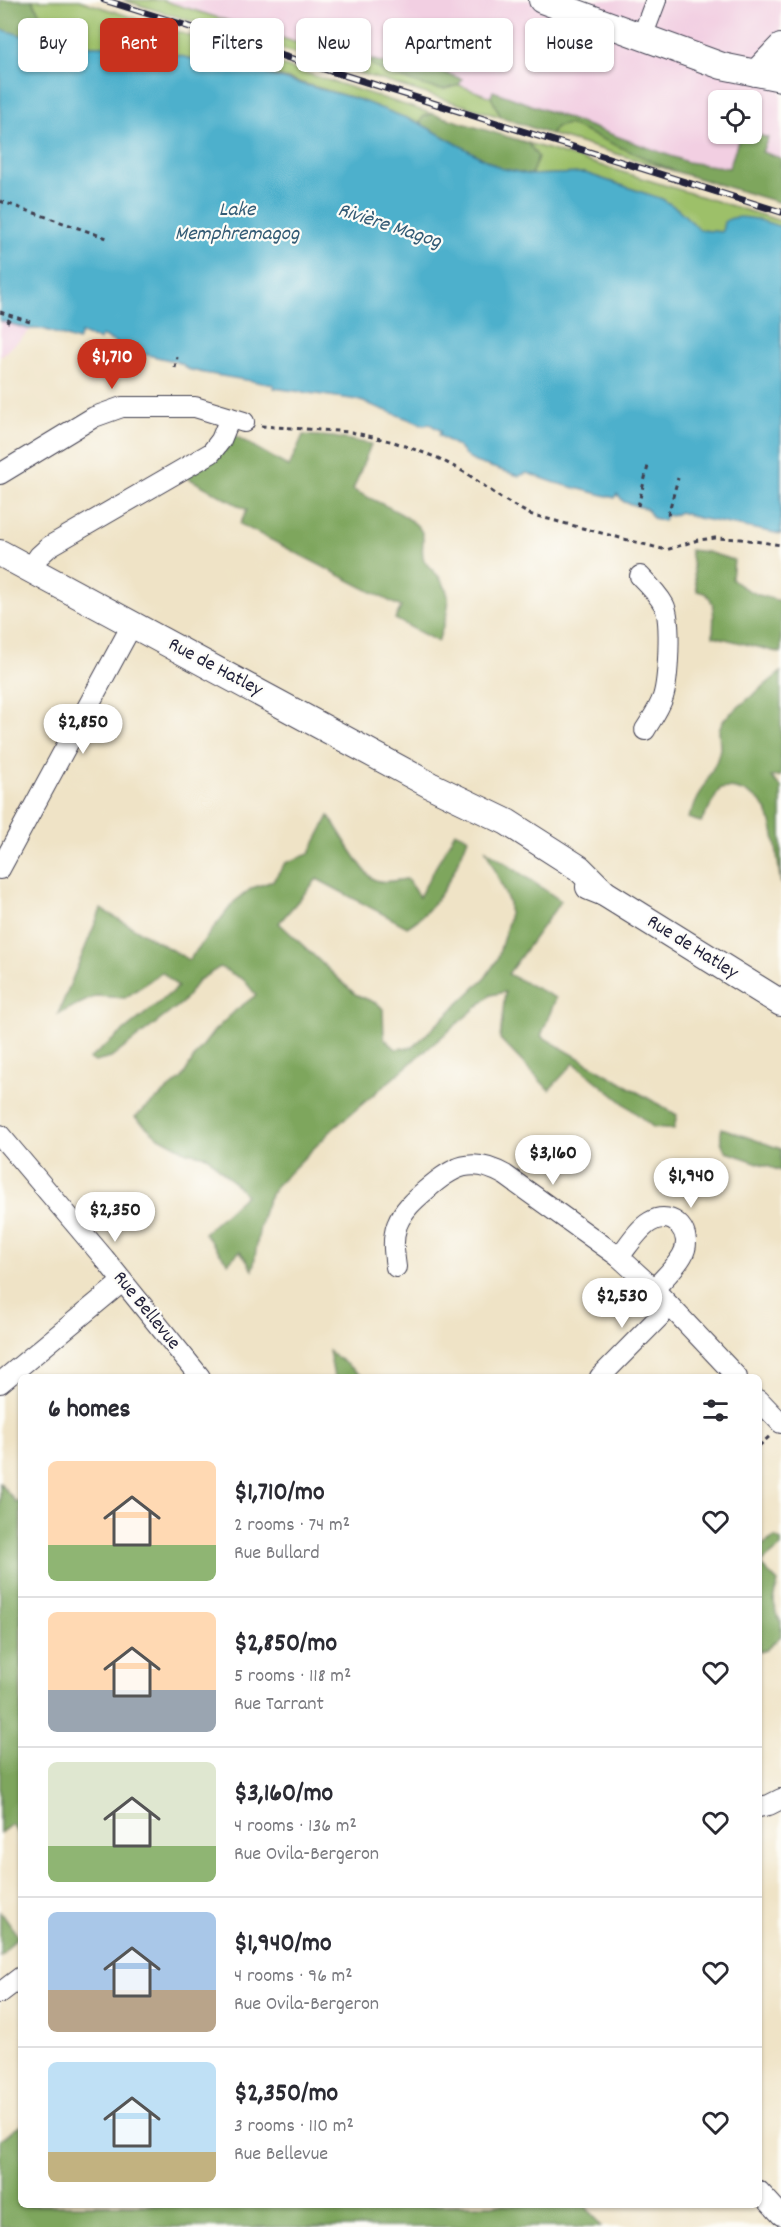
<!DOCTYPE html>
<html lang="en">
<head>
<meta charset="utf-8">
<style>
	body { margin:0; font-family:Dekko,sans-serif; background:#f2f2f3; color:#2b2b33; height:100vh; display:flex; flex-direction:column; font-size:22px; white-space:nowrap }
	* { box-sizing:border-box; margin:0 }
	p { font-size:20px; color:#7c7c81 }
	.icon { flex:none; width:33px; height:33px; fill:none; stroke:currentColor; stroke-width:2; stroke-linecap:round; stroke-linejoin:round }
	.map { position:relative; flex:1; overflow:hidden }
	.drawer { position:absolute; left:18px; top:1374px; width:744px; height:834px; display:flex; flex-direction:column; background:#fff; border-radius:9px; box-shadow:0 2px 4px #0004 }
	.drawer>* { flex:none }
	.banner { position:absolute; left:18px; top:18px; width:746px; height:54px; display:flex; gap:12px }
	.buttons { position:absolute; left:708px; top:90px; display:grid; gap:12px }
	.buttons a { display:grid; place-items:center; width:54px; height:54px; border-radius:9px; background:#fff; box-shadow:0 2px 4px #0004; font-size:30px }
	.price { position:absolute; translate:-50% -51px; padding:0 14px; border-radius:21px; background:#fff; color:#222; font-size:20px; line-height:39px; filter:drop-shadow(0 2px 3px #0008) }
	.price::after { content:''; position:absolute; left:50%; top:36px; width:18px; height:14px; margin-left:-9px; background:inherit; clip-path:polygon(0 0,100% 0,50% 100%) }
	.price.current { background:#c8321e; color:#fff }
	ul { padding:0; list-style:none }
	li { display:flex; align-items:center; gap:18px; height:150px; padding:0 30px }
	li+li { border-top:2px solid #e1e1e2 }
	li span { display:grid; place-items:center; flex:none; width:168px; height:120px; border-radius:9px; color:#555 }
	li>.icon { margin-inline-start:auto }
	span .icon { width:72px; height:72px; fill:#fffc; stroke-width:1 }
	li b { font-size:26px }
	h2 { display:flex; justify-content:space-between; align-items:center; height:72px; padding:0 30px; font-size:26px }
	.tag { padding:0 21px; border-radius:9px; background:#fff; box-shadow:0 2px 4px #0004; font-size:21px; line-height:54px }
	.tag.current { background:#c8321e; color:#fff }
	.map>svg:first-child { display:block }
	.built { fill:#f2cfe2 }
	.green { fill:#9dc069; stroke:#607152; stroke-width:1.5 }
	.forest { fill:#7ea65d; stroke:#50644c; stroke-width:1.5 }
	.water { fill:#4db0cc; stroke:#386984; stroke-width:1.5 }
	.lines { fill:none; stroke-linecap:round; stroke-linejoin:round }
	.minor-casing { stroke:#413f50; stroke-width:22 }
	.major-casing { stroke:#413f50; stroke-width:28 }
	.path { stroke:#413f50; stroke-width:3; stroke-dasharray:4.5 4.5; stroke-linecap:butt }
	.minor { stroke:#fff; stroke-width:20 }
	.major { stroke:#fff; stroke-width:26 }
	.rail-casing { stroke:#22223b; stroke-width:7 }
	.rail { stroke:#fdfcf7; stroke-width:4.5; stroke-dasharray:14; stroke-linecap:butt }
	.labels { text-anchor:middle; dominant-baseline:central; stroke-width:4.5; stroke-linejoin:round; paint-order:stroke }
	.street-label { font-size:20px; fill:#22223b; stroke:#fdfcf7 }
	.water-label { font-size:21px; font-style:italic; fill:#335b75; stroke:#fdfcf7 }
</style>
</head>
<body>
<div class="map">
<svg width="781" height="2227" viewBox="0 0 781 2227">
	<rect width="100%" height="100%" fill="#fdfcf7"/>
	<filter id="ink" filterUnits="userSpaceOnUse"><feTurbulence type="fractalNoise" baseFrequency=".0167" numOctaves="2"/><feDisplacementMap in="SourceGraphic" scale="12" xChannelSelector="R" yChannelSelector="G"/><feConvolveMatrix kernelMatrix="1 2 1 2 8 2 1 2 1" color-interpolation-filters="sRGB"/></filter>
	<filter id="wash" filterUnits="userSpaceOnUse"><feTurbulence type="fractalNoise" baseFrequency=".008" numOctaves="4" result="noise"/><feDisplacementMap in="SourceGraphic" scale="24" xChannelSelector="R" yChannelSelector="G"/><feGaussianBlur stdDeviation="1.35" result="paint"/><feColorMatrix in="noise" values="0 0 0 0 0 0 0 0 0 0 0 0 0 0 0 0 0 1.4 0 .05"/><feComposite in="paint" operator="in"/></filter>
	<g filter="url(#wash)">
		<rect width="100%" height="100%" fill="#efe3c6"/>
		<g class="built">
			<path d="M162 0H781V158L762 152 768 138 752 133V100H718V134H747L740 135 729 168 687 162 494 91 491 97 459 85 461 79 438 71 441 62 405 49 398 67 341 51 340 56Z"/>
			<path d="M0 321 32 329 0 357Z"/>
		</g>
		<g class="green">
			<path d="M32 0H79L433 114 424 116 419 123 357 99 278 76 223 66 204 69 195 60 169 53 134 46H90L44 37 41 16Z"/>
			<path d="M123 0H162L339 56 341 51 373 60 371 64 400 77 420 83 444 89 459 85 491 97 501 117Z"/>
			<path d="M568 124 574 126 674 171 550 134 556 127Z"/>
			<path d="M528 143 781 221V227L739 218 722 232 700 230 678 209 662 199 585 173 531 175 538 157Z"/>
		</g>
		<g class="forest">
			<path d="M0 0H32L41 16 44 37H27L0 29Z"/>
			<path d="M405 49 442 62 439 71 462 79 459 85C455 86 450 89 445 89 432 90 380 72 371 64L373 60 398 67Z"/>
			<path d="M493 91 687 162 729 168 740 135 753 133 768 138 762 152 781 158V203L674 171 568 124 556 127 550 134 501 117 491 97Z"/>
			<path d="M433 114 528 143 538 157 531 175 500 168 419 123 424 116Z"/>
			<path d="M234 435 289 467 303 435 333 437 371 444 353 490C368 498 417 517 422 533 425 541 420 551 424 560 427 566 435 572 439 577 457 600 445 618 438 642L395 619 401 607 240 524 247 510 186 477 227 448Z"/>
			<path d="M690 550 707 552 734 560 732 579C746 592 763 597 781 601V653L713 636C713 620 719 593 697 591Z"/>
			<path d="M781 672V776L771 777 781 787V885C778 865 776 835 769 816 763 797 738 785 720 789L701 822 688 818 717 760 720 749 719 729 725 718Z"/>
			<path d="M329 816C338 829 362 872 373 879 382 884 397 880 407 879L419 897 455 832 468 838C456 870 438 909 407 927L317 879 279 923 355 994 378 1004 383 1009 384 1038 396 1049 413 1047 485 978 497 960 509 919V903L486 850 561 901 508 974 556 998 541 1036 677 1115 674 1129 653 1127 574 1063 549 1090 500 1039 505 992 491 995 333 1129 276 1186C259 1211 258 1241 253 1270L240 1251 228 1263 204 1233 246 1195 207 1156 187 1152 157 1136 135 1117 182 1078 195 1056 214 1031 236 1010 256 995 244 980 220 967 199 980 182 1003 111 1058 95 1062 89 1059 178 987 162 972 125 998 96 996 58 1014 101 909 189 960 234 902 252 888 273 881 285 863 309 854Z"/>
			<path d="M722 1128 781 1149V1171L727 1152C721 1144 719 1138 722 1128Z"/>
			<path d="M329 1351 363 1377H334Z"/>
			<path d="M0 1483 16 1502 21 1499V1837L12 1824 0 1833Z"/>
			<path d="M775 1537 781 1541V1547L760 1564 778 1582 774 1601 776 1613 781 1621V1636L766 1650 759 1652V1547Z"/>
			<path d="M0 1911 18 1936 0 1957Z"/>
			<path d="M21 2125V2205H585L601 2227H0V2140Z"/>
		</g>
		<path class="water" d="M0 29 27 37 60 38 90 46H134L169 53 195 60 204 69 223 66 261 73 357 99 419 123 500 168 531 175 585 173 662 199 678 209 700 230 722 232 724 222C738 211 766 222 781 227V534L698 518 680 512 672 516 666 515 664 521 653 518 647 509 624 502 617 494 615 498 556 483 527 473 519 476 475 462 468 458 458 447 439 435 441 431 430 424 424 425 358 400 274 388V385L204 373 187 369 182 364 174 361 135 352 130 355 115 348 117 343 101 336 100 340 81 333 78 341 43 329H28L0 321Z"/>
	</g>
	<g filter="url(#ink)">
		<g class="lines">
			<g class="minor-casing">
				<g id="minor">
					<path d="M642 37 656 0"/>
					<path d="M0 474 94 417 122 407H195L244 422"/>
					<path d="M30 569 39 556 50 546 211 453 221 440 230 418"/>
					<path d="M640 576C649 585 658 594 664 605 672 620 668 681 663 697 659 709 651 720 645 730"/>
					<path d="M0 869 133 623"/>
					<path d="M0 1135 104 1258 200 1377"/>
					<path d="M619 1257C628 1246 638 1229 650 1222 674 1208 695 1235 682 1256 675 1268 663 1279 654 1289"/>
					<path d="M396 1267C394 1253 392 1239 397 1225 403 1210 414 1200 426 1190 453 1166 472 1156 505 1175L619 1257 654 1289 737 1377"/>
					<path d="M600 1377 670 1306"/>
					<path d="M0 1383 122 1282"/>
					<path d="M759 1400 781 1423"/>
					<path d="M759 1807 769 1805 781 1799"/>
					<path d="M0 1993 21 1977"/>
					<path d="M759 2191 781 2215"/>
				</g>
			</g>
			<g class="major-casing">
				<g id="major">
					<path d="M542 0 722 66 781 78"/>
					<path d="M756 73 781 47"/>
					<path d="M0 553 430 785 507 822 579 868 604 893"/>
					<path d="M589 887 604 893 781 1003"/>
				</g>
			</g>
			<g class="path">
				<path d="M0 201 107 238"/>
				<path d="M0 312 30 322"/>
				<path d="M7 323 11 316"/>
				<path d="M175 368 177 357"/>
				<path d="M261 426 351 432 394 442 438 458 466 473 501 498 529 514 666 550 698 540 715 538 741 539 781 545"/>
				<path d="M638 506 648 466"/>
				<path d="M668 515 678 478"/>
				<path d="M759 1446 771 1435"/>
			</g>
			<use href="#minor" class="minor"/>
			<use href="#major" class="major"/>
			<g class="rail-casing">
				<path id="rail" d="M104 0 781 212"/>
			</g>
			<use href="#rail" class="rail"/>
		</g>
	</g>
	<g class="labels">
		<g class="street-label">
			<text transform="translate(215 668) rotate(28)">Rue de Hatley</text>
			<text transform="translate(692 948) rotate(32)">Rue de Hatley</text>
			<text transform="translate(146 1311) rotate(51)">Rue Bellevue</text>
		</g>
		<g class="water-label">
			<text x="237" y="211">Lake<tspan x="237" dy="24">Memphremagog</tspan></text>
			<text transform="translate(389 227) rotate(18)">Rivière Magog</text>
		</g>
	</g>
</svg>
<div class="buttons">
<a><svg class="icon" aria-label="locate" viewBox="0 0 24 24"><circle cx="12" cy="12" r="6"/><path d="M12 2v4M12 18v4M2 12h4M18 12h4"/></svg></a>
</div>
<b class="price current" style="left:112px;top:390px">$1,710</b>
<b class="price" style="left:83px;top:755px">$2,850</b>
<b class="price" style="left:553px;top:1186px">$3,160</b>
<b class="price" style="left:691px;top:1209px">$1,940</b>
<b class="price" style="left:115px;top:1243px">$2,350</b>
<b class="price" style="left:622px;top:1329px">$2,530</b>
<div class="banner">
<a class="tag">Buy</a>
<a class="tag current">Rent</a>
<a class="tag">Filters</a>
<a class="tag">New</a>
<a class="tag">Apartment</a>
<a class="tag">House</a>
</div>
<section class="drawer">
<h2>6 homes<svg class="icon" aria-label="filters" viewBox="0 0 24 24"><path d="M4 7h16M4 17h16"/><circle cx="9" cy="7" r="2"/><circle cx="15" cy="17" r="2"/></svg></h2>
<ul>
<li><span style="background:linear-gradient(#ffd9b3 70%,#8fb573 0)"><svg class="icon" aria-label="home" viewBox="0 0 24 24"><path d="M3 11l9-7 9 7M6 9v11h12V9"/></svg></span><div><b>$1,710/mo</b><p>2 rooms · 74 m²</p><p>Rue Bullard</p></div><svg class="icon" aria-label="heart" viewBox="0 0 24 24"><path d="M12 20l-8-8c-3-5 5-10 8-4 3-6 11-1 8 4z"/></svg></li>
<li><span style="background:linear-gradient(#ffd9b3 65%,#9aa5b1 0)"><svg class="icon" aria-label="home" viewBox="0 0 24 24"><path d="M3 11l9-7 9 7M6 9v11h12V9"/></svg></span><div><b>$2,850/mo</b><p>5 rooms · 118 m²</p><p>Rue Tarrant</p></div><svg class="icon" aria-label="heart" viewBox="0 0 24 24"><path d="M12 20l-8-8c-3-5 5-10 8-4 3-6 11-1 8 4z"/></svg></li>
<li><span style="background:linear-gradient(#dfe7d0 70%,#8fb573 0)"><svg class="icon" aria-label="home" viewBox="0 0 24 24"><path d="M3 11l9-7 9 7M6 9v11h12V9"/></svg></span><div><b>$3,160/mo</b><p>4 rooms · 136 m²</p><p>Rue Ovila-Bergeron</p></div><svg class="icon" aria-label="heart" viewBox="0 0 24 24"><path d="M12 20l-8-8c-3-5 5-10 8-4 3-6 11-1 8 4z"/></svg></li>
<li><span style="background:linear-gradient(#a9c7e8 65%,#b9a48a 0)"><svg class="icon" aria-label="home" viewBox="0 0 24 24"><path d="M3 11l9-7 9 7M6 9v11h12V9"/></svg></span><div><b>$1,940/mo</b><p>4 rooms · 96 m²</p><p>Rue Ovila-Bergeron</p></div><svg class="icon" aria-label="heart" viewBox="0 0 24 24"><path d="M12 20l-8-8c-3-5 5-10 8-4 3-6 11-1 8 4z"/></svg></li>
<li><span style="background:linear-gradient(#bfe0f5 75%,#c2b280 0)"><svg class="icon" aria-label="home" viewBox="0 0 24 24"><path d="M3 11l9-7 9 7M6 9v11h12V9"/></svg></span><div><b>$2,350/mo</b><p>3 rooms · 110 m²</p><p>Rue Bellevue</p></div><svg class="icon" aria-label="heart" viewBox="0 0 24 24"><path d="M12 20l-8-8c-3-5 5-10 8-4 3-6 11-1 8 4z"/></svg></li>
</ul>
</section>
</div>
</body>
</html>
